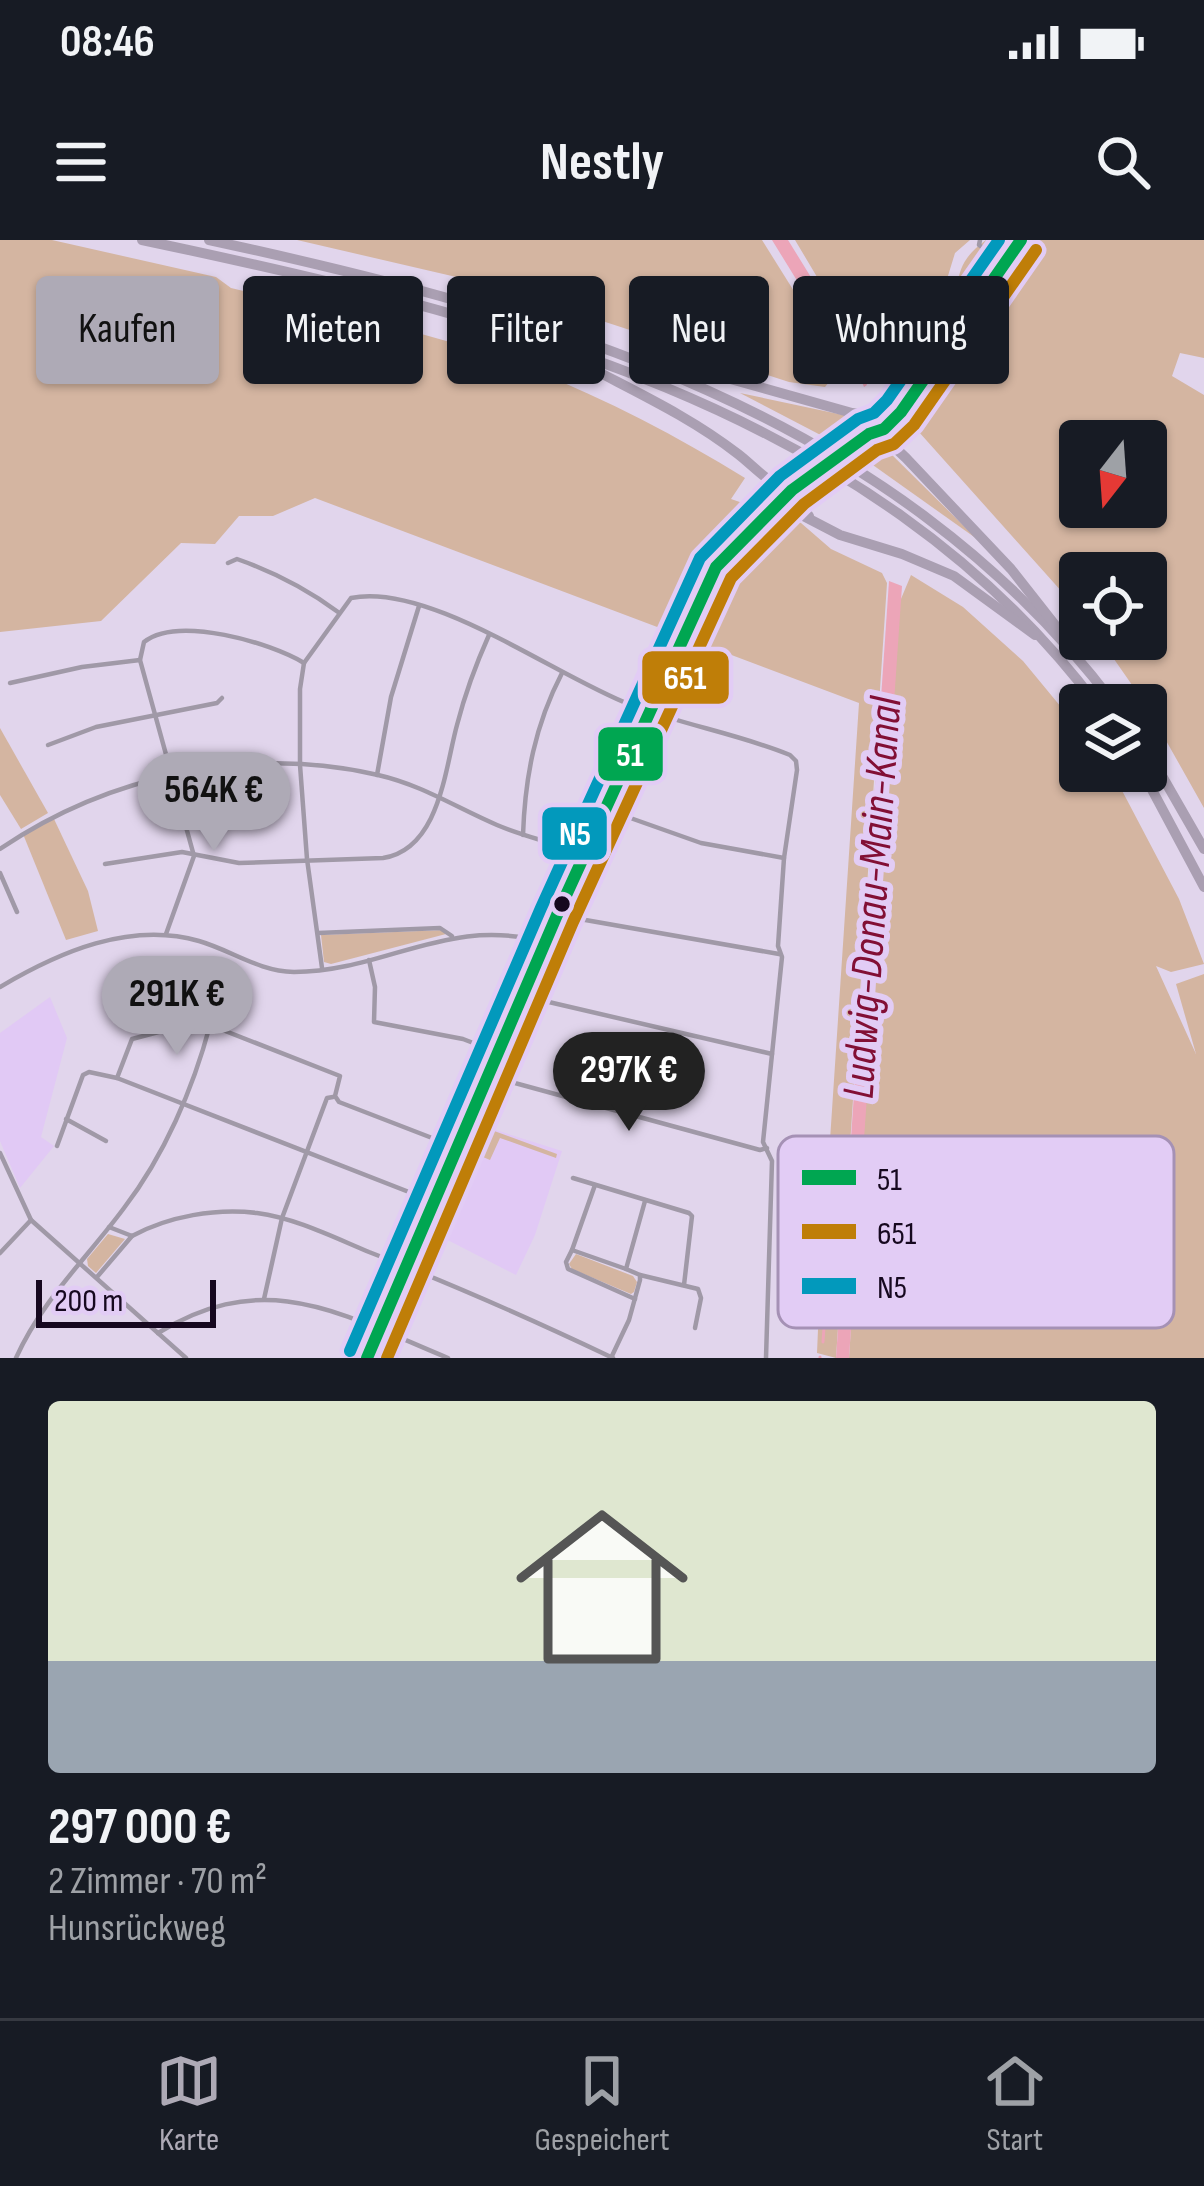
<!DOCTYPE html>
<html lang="de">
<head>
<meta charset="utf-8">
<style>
	body { margin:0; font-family:"Sofia Sans Condensed",sans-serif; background:#242831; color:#f1f3f6; height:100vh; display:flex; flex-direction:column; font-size:45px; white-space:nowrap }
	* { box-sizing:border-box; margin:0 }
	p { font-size:39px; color:#9ea1a6 }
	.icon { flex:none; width:66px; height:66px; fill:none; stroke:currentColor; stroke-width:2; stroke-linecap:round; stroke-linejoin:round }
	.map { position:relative; height:1118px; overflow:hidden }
	.panel { display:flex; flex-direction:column; background:#171b24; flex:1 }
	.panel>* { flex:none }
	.banner { position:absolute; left:36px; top:36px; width:1134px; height:108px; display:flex; gap:24px }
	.needle { width:78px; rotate:197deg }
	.fabs { position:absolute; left:1059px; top:180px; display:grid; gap:24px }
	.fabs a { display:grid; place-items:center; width:108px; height:108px; border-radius:12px; background:#171b24; box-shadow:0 3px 9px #0004; font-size:60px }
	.scale { position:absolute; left:36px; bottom:30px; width:180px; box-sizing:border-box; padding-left:12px; border:6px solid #16081f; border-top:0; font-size:33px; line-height:42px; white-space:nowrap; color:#16081f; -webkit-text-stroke:9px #e2ccf5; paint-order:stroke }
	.price { position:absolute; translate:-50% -102px; padding:0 27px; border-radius:42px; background:#aeaab6; color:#111; font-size:39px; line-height:78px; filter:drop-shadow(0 3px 6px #0008) }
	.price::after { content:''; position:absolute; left:50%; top:72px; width:36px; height:27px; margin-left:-18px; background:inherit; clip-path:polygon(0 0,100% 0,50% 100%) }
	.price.selected { background:#222; color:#fff }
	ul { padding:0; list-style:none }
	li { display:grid; align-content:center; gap:24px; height:636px; padding:0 48px }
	li span { display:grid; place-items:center; height:372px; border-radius:12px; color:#555 }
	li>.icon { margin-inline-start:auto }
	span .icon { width:216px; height:216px; fill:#fffc; stroke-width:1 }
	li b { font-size:51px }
	.tag { padding:0 42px; border-radius:12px; background:#171b24; box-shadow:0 3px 9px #0004; font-size:42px; line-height:108px }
	.tag.selected { background:#aeaab6; color:#111 }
	.status { display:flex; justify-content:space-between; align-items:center; height:84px; padding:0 60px; background:#171b24; direction:ltr }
	.status svg { height:33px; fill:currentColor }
	header { display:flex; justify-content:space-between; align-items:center; height:156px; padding:0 48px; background:#171b24; font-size:54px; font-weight:700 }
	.tabs { display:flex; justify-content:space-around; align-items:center; height:168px; border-top:3px solid #363941; background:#171b24; font-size:33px; color:#9ea1a6 }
	.tabs a { display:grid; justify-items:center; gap:6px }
	.tabs .selected { color:#aeaab6 }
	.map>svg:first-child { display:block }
	.built { fill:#e1c9f5 }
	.green { fill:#d4b5a1; fill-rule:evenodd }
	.water { fill:#eca5b8 }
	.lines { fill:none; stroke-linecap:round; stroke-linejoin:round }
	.stream { stroke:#eca5b8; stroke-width:3 }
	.minor { stroke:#a099a7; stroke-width:4.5 }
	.secondary { stroke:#a199a8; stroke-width:6 }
	.motorway { stroke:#aa9fb2; stroke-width:10 }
	.bus-1-casing { stroke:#e2ccf5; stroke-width:21 }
	.bus-2-casing { stroke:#e2ccf5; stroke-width:21 }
	.bus-3-casing { stroke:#e2ccf5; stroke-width:21 }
	.bus-1 { stroke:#00a651; stroke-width:12 }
	.bus-2 { stroke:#bf7e08; stroke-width:12 }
	.bus-3 { stroke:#0299bc; stroke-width:12 }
	.bus-dot { fill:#16081f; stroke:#e2ccf5; stroke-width:4.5 }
	.labels { text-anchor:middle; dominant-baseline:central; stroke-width:12; stroke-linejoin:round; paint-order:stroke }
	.water-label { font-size:45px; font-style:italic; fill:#820f35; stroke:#e2ccf5 }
	.key { fill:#e2ccf5; stroke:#a591b5; stroke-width:3 }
	.key-label { font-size:33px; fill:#16081f }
	.line-badge { stroke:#e2ccf5; stroke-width:4.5 }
	.badge-label { font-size:33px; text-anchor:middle; font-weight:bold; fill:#fff }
</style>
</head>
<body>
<div class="status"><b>08:46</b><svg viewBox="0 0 49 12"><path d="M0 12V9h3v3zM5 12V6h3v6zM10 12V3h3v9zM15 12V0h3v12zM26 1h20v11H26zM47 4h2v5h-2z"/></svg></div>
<header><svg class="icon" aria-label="menu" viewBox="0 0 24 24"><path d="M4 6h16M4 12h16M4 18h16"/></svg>Nestly<svg class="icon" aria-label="search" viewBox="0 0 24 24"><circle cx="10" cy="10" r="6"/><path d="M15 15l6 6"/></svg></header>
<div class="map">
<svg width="1204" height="1118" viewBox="0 0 1204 1118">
	<rect width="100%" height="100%" fill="#e1d5ec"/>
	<g class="built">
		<path d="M50 757 67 798 41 897 54 906 20 948 0 901V793Z"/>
		<path d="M483 886 562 911 535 995 516 1035 428 990 473 893Z"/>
	</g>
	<g class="green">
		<path d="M0 0H52L216 37 231 48C331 73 437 92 533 130 608 160 677 196 745 238L731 259 801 283 831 309 882 333 887 343 836 1118 817 1113 819 1066 859 463 315 258 273 276H239L215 304 181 303 101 381 0 392Z"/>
		<path d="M297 0H762L837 120 834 136 825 147 789 142 495 46Z"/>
		<path d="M795 0H970L955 13 932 88 889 139 879 141Z"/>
		<path d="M986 0 1004 3 1017 0 912 139 906 135C919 118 938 101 947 82 965 46 947 28 986 0Z"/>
		<path d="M1033 0H1204V118L1180 113 1172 136 1204 155V568L1146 465 1100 399H1146V333H1080V372L910 182ZM1080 201H1146V267H1080Z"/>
		<path d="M740 153 848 176 852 185 834 202Z"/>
		<path d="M881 204 977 299 863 218Z"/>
		<path d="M911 335 963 367 1023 421 1080 490V531H1110L1117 541 1179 659 1204 724 1171 732 1156 726 1196 814 1176 744 1204 734V1118H849L898 366Z"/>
		<path d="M0 488 48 573 21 589 0 555Z"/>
		<path d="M54 579 88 651 98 691 66 700 23 594Z"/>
		<path d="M445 690 446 694 331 724 324 722 321 695Z"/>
		<path d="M486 888 557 914 556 918 500 898 490 920 476 914 474 900H480Z"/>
		<path d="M108 994 125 999 96 1033 88 1026 87 1019Z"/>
		<path d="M576 1014 633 1036 637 1042 634 1052 631 1054 572 1029 569 1024Z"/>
	</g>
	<g class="water">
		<path d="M772 0H788L862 120 858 122 867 145 864 147 854 124 849 125Z"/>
		<path d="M889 341 902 346 849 1118H836Z"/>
	</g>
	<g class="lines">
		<g class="stream">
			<path d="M823 1102 836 910"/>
			<path d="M820 1118V1117"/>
		</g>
		<g class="minor">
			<path d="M980 0 979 5 1004 23"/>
			<path d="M228 323 237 319C274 332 307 349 338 372"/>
			<path d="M10 443 82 427 140 420"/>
			<path d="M48 505 96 487 217 463 222 458"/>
			<path d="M377 535 391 457 419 366"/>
			<path d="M605 569 701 603 784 618"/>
			<path d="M523 595C525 537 535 485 562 433"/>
			<path d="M0 609C109 535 249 505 378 535 422 545 457 568 497 585 525 597 556 603 584 615"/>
			<path d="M105 624 182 612 239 623 383 618C440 609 445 528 457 485 465 454 476 424 489 395"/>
			<path d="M0 633 17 672"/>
			<path d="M557 675 779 714"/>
			<path d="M318 693 440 688 452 696"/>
			<path d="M166 694 194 616 140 420 144 402C178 375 271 403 304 423"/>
			<path d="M369 720 375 747 374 782 463 799 499 813"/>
			<path d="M322 728 307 619 300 525V449L304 423 351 358C429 342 557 437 631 465 683 485 739 494 790 515L796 521 797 530 784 618 778 706 782 717 763 902 772 921 766 1118"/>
			<path d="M0 747C59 712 130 681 199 701 233 711 258 731 294 732 384 732 451 674 546 703"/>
			<path d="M523 756 772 814"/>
			<path d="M489 836 760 910 767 908"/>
			<path d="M117 838 132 799 185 785H210L340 836 335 856 339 862 458 908"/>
			<path d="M66 879 106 901"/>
			<path d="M57 906 83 835 89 832 117 838 432 961"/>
			<path d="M0 913 31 980 186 1118"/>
			<path d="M573 938 689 973 692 976 684 1045"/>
			<path d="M595 945 572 1010 626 1029"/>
			<path d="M109 987 132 996C169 976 216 968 257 973 295 978 333 997 369 1012 452 1044 533 1080 613 1118"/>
			<path d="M572 1010 566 1022 568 1029 635 1059"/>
			<path d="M0 1013 31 980"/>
			<path d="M640 1035 698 1049 701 1058 695 1088"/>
			<path d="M97 1037 132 996"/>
			<path d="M264 1059 282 978 327 858 333 857"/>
			<path d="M158 1093C267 1026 343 1075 448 1118"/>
			<path d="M16 1118C42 1060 87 1018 124 968 164 916 193 849 210 785"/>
			<path d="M611 1118 629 1080 640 1040V1035L626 1029 645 961"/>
		</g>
		<g class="secondary">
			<path d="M870 193C910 179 991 42 1021 0"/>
			<path d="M800 245 869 194 928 134"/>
			<path d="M723 320 790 253"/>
			<path d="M367 1118 557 675 699 358 738 294 759 271 788 251"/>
		</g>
		<g class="motorway">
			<path d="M142 0C491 74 871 164 1097 465"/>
			<path d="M209 0C550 74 895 172 1115 465"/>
			<path d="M634 112 852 173 871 176 891 170"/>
			<path d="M565 114C624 147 684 172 738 214 755 227 771 247 792 250"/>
			<path d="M891 182 890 194 898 205"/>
			<path d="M869 194 887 200 906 218 1011 329 1063 395"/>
			<path d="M768 242 773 249 771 261"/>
			<path d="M801 244 799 263 809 276"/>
			<path d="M766 277 792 270 840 295 902 314 954 336 1035 395"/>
			<path d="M1146 508 1204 609"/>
			<path d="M1142 531 1204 647"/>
		</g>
		<g class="bus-1-casing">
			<path id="bus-1" d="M367 1118 557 675 716 327 792 250 869 194 884 189 901 172 1021 0"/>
		</g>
		<g class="bus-2-casing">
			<path id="bus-2" d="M387 1118 573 682 731 338 804 264 877 210 894 204 914 185 1036 10"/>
		</g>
		<g class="bus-3-casing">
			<path id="bus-3" d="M350 1111 541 668 700 318 780 236 858 179 874 173 887 160 999 0"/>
		</g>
		<use href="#bus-1" class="bus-1"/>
		<use href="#bus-2" class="bus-2"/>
		<use href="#bus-3" class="bus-3"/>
	</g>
	<circle class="bus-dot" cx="562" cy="664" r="10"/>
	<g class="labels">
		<g class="water-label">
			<text transform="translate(873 658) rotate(-86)">Ludwig-Donau-Main-Kanal</text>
		</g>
	</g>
	<rect x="778" y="896" width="396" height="192" rx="18" class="key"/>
	<rect x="802" y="930" width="54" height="15" fill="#00a651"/>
	<rect x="802" y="984" width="54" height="15" fill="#bf7e08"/>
	<rect x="802" y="1038" width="54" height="16" fill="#0299bc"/>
	<g class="key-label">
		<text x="877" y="950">51</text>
		<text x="877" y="1004">651</text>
		<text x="877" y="1058">N5</text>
	</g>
	<g class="line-badge">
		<rect x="640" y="409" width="91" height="57" rx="12" fill="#bf7e08"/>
		<rect x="596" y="485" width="69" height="58" rx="12" fill="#00a651"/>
		<rect x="540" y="565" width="69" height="57" rx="12" fill="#0299bc"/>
	</g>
	<g class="badge-label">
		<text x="685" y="449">651</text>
		<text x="630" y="526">51</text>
		<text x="575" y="605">N5</text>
	</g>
</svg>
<div class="fabs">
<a><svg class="needle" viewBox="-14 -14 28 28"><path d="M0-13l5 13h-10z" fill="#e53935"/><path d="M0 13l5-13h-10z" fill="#9ea1a6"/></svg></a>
<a><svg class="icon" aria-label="locate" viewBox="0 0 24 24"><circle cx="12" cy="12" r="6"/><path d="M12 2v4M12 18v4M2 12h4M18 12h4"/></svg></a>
<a><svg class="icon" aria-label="layers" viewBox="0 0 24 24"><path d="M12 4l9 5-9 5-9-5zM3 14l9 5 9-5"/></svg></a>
</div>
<div class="scale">200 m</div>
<b class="price" style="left:214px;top:614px">564K €</b>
<b class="price" style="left:177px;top:818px">291K €</b>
<b class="price selected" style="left:629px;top:894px">297K €</b>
<div class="banner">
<a class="tag selected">Kaufen</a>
<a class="tag">Mieten</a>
<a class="tag">Filter</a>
<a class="tag">Neu</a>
<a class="tag">Wohnung</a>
</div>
</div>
<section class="panel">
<ul>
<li><span style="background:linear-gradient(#dfe7d0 70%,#9aa5b1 0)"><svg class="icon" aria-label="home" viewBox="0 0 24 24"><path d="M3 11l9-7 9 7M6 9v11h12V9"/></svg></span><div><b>297 000 €</b><p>2 Zimmer · 70 m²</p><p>Hunsrückweg</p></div></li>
</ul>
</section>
<nav class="tabs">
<a class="selected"><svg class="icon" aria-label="map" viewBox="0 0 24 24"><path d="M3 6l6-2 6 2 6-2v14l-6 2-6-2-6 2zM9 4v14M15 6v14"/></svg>Karte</a>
<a><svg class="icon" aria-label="saved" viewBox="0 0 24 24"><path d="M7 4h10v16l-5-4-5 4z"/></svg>Gespeichert</a>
<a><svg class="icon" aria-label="home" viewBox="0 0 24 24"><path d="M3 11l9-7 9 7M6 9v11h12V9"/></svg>Start</a>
</nav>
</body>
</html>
